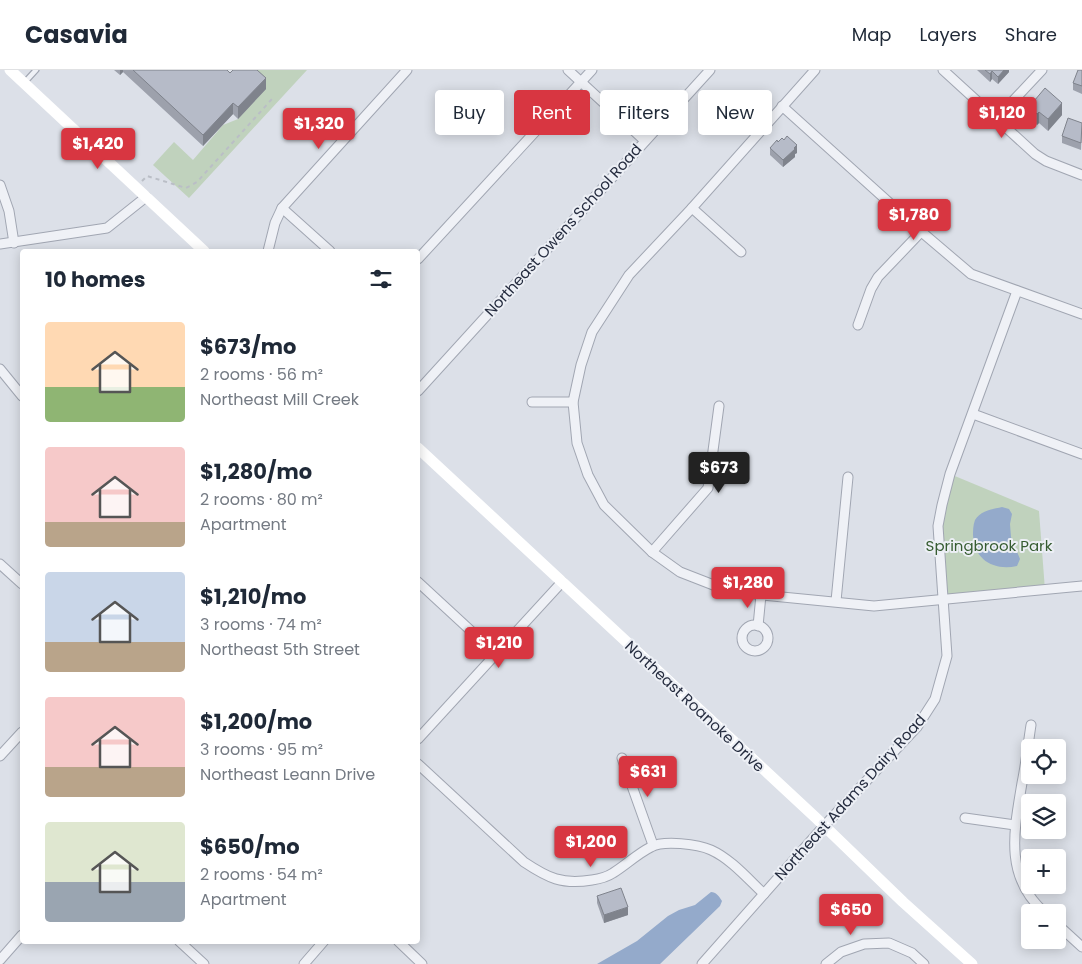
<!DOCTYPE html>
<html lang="en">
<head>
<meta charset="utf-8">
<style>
	body { margin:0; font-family:Poppins,sans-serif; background:#f6f6f7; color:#1f2937; height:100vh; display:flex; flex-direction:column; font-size:19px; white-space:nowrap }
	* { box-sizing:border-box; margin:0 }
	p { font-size:16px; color:#747a83 }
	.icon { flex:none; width:28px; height:28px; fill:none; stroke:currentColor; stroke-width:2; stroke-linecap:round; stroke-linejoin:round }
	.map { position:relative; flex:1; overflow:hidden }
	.panel { position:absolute; left:20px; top:179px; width:400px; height:695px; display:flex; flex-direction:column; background:#fff; border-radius:5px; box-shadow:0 2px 12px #0003 }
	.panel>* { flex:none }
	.hud { position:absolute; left:435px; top:20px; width:475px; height:45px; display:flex; gap:10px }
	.buttons { position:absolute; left:1021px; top:669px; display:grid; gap:10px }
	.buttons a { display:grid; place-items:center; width:45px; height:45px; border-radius:5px; background:#fff; box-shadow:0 2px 12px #0003; font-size:25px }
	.price { position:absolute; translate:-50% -42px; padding:0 11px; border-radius:5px; background:#d83641; color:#fff; font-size:16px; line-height:32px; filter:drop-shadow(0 1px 2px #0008) }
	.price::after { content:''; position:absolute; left:50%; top:30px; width:15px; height:11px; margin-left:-8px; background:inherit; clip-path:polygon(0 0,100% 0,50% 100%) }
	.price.active { background:#222; color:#fff }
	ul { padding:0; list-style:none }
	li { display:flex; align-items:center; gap:15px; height:125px; padding:0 25px }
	li span { display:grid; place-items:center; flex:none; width:140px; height:100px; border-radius:5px; color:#555 }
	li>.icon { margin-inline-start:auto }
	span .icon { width:60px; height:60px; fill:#fffc; stroke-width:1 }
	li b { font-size:21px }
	h2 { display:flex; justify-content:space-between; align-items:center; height:60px; padding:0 25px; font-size:21px }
	.chip { padding:0 18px; border-radius:5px; background:#fff; box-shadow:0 2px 12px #0003; font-size:18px; line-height:45px }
	.chip.active { background:#d83641; color:#fff }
	header { display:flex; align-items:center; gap:30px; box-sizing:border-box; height:70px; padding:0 25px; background:#fff; border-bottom:1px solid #e0e1e3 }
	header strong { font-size:24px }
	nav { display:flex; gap:28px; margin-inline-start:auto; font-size:18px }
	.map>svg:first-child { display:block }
	.green { fill:#c0d2bd }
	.water { fill:#94aacb }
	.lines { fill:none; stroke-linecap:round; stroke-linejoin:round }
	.lane-casing { stroke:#a1a6b2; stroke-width:7 }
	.street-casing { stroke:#a1a6b2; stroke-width:11 }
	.path { stroke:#babec6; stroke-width:2; stroke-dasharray:4 4; stroke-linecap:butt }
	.lane { stroke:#eff1f6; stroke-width:4.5 }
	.street { stroke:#eff1f6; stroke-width:9 }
	.secondary { stroke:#fff; stroke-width:11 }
	.wall { fill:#9da1ac }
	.shaded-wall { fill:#7f838c }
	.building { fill:#b6bbc8; stroke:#7f838c }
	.labels { text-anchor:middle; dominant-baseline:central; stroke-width:4; stroke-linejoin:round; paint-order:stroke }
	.street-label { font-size:15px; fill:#252c3f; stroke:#eceff5 }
	.park-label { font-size:15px; fill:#365c31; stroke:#eceff5 }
</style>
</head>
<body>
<header>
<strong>Casavia</strong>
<nav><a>Map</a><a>Layers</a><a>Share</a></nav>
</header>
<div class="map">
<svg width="1082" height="894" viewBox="0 0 1082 894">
	<rect width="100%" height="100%" fill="#dce0e8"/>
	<g class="green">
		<path d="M245 0H307L189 128 153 95 174 72 193 90 223 55 238 49Z"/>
		<path d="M950 404 1039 441 1045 520 944 530 938 456Z"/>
	</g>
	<g class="water">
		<path d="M1002 437 1009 439 1012 444 1010 454 1011 467 1020 489 1017 496C994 501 974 490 973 465 973 461 973 455 975 450 980 441 993 439 1002 437Z"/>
		<path d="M711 822C716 822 719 826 722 831L720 836 660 894H597L637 871 668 846 679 840 695 835Z"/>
	</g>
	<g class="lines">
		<g class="lane-casing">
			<path id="lane" d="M25 12 36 0"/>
		</g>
		<g class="street-casing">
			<g id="street">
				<path d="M568 0 645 71"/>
				<path d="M815 0 692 138 629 205 592 262 581 295 573 332 577 373 588 405 604 435 652 482 680 502 716 516 761 525 874 536 1082 516"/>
				<path d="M943 0 1035 84 1046 91 1082 105"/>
				<path d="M782 36 924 164 971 204 1082 244"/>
				<path d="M997 48 1042 0"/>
				<path d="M0 115 9 141 14 173"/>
				<path d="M282 138 330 181"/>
				<path d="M692 138 741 182"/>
				<path d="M0 174 107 158 146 127"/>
				<path d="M268 181 275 153 282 138 407 0"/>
				<path d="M418 189 592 0"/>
				<path d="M858 255 871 219 878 207 921 162"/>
				<path d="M0 299 22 326"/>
				<path d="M418 321 710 0"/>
				<path d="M532 332H573"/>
				<path d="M973 344 1082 384"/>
				<path d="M652 482 708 418 719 336"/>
				<path d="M0 494 22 514"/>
				<path d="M418 512 496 584"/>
				<path d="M836 531 848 407"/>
				<circle cx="755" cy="568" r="13"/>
				<path d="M758 556 761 525"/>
				<path d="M1031 655C1028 674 1026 694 1022 713 1014 761 1004 806 1044 842"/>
				<path d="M418 669 562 512"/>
				<path d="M0 686 22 662"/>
				<path d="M622 688 653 775"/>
				<path d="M418 694 524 792C548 808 562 815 592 810 599 809 607 807 613 803 626 795 637 784 651 777 663 770 698 774 711 780 731 789 748 809 764 824"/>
				<path d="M965 748 1015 755"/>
				<path d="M1058 855 1082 877"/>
				<path d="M179 871 204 894"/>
				<path d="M398 871 422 894"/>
				<path d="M0 890 22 865"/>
				<path d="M304 894 324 871"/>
				<path d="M702 894 824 756 917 657 935 629 947 586 938 456 942 435 950 404 1017 221"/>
				<path d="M826 894 841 882 864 874 889 873 912 883 924 894"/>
			</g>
		</g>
		<path class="path" d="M142 111 147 106 186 118 197 112 272 29"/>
		<use href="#lane" class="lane"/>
		<use href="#street" class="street"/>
		<g class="secondary">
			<path d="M10 0 204 181"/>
			<path d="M418 378 815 747 903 832 972 894"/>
		</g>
	</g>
	<g class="wall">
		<path d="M114 0H227L230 3 266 19 238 49 233 44 203 76 123 2 120 5Z"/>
		<path d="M977 0H1009V2L998 14 992 9 990 12Z"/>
		<path d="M1082 0V24L1073 20V13Z"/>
		<path d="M1029 37 1062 45 1048 61 1039 53 1037 55 1029 48Z"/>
		<path d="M1082 53 1081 80 1062 73V66Z"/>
		<path d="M778 72 797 83 795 84V87L783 97 770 85V78Z"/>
		<path d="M597 826 628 845 604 853 597 833Z"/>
	</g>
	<g class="shaded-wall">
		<path d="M120 0H123V2L120 5Z"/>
		<path d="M1004 0H1009V2L998 14V7Z"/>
		<path d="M992 1V9L990 12V4Z"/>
		<path d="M266 8V19L238 49V37Z"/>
		<path d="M233 33V44L203 76V65Z"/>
		<path d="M1062 33V45L1048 61V49Z"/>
		<path d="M1039 42V53L1037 55V44Z"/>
		<path d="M797 75V83L795 84V87L783 97V90Z"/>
		<path d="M628 837V845L604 853V845Z"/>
	</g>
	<g class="building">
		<path d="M133 0H227L230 3 233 0H257L266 8 238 37 233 33 203 65Z"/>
		<path d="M985 0H1004L998 7 992 1 990 4Z"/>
		<path d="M1078 0H1082V16L1073 13Z"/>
		<path d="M1045 18 1062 33 1048 49 1039 42 1037 44 1029 37Z"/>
		<path d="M1068 48 1082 53 1081 73 1062 66Z"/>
		<path d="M787 66 797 75 794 78 795 79 783 90 770 78 777 70 778 72 782 68 784 70Z"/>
		<path d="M621 818 628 837 604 845 597 826Z"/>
	</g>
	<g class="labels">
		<g class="street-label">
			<text transform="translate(563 160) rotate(-48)">Northeast Owens School Road</text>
			<text transform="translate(695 636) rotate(43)">Northeast Roanoke Drive</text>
			<text transform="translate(850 727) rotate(-48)">Northeast Adams Dairy Road</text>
		</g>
		<g class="park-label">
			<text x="989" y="475">Springbrook Park</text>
		</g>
	</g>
</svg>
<div class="buttons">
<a><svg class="icon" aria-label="locate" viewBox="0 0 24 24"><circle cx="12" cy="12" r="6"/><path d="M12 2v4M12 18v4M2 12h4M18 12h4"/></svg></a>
<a><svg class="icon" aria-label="layers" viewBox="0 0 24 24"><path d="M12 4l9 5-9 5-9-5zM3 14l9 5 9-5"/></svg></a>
<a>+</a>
<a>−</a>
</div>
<b class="price" style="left:1002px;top:69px">$1,120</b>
<b class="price" style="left:319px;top:80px">$1,320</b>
<b class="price" style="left:98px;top:100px">$1,420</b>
<b class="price" style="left:914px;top:171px">$1,780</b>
<b class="price active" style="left:719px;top:424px">$673</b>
<b class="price" style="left:748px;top:539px">$1,280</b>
<b class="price" style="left:499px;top:599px">$1,210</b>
<b class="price" style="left:648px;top:728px">$631</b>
<b class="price" style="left:591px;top:798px">$1,200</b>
<b class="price" style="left:851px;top:866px">$650</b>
<div class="hud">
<a class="chip">Buy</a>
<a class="chip active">Rent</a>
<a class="chip">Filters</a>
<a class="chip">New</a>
</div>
<section class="panel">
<h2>10 homes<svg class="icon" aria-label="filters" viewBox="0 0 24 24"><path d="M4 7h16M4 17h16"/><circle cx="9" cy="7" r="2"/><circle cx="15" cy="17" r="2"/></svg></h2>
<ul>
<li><span style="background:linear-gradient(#ffd9b3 65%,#8fb573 0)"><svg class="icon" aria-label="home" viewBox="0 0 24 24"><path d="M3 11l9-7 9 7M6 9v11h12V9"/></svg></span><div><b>$673/mo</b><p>2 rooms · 56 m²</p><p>Northeast Mill Creek</p></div></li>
<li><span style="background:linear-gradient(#f6c9c9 75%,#b9a48a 0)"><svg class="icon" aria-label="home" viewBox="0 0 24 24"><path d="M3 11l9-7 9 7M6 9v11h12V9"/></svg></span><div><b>$1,280/mo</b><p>2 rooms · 80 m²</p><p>Apartment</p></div></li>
<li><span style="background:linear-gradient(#c9d6e8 70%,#b9a48a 0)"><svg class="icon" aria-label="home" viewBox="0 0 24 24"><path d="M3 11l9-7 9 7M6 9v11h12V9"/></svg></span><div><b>$1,210/mo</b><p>3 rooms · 74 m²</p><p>Northeast 5th Street</p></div></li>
<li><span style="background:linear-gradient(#f6c9c9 70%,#b9a48a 0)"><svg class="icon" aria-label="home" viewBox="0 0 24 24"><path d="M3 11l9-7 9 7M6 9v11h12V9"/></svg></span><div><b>$1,200/mo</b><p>3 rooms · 95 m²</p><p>Northeast Leann Drive</p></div></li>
<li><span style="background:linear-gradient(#dfe7d0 60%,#9aa5b1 0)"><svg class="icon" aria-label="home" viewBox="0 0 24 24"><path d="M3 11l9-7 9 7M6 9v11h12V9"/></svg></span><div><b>$650/mo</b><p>2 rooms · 54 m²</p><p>Apartment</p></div></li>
</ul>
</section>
</div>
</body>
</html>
